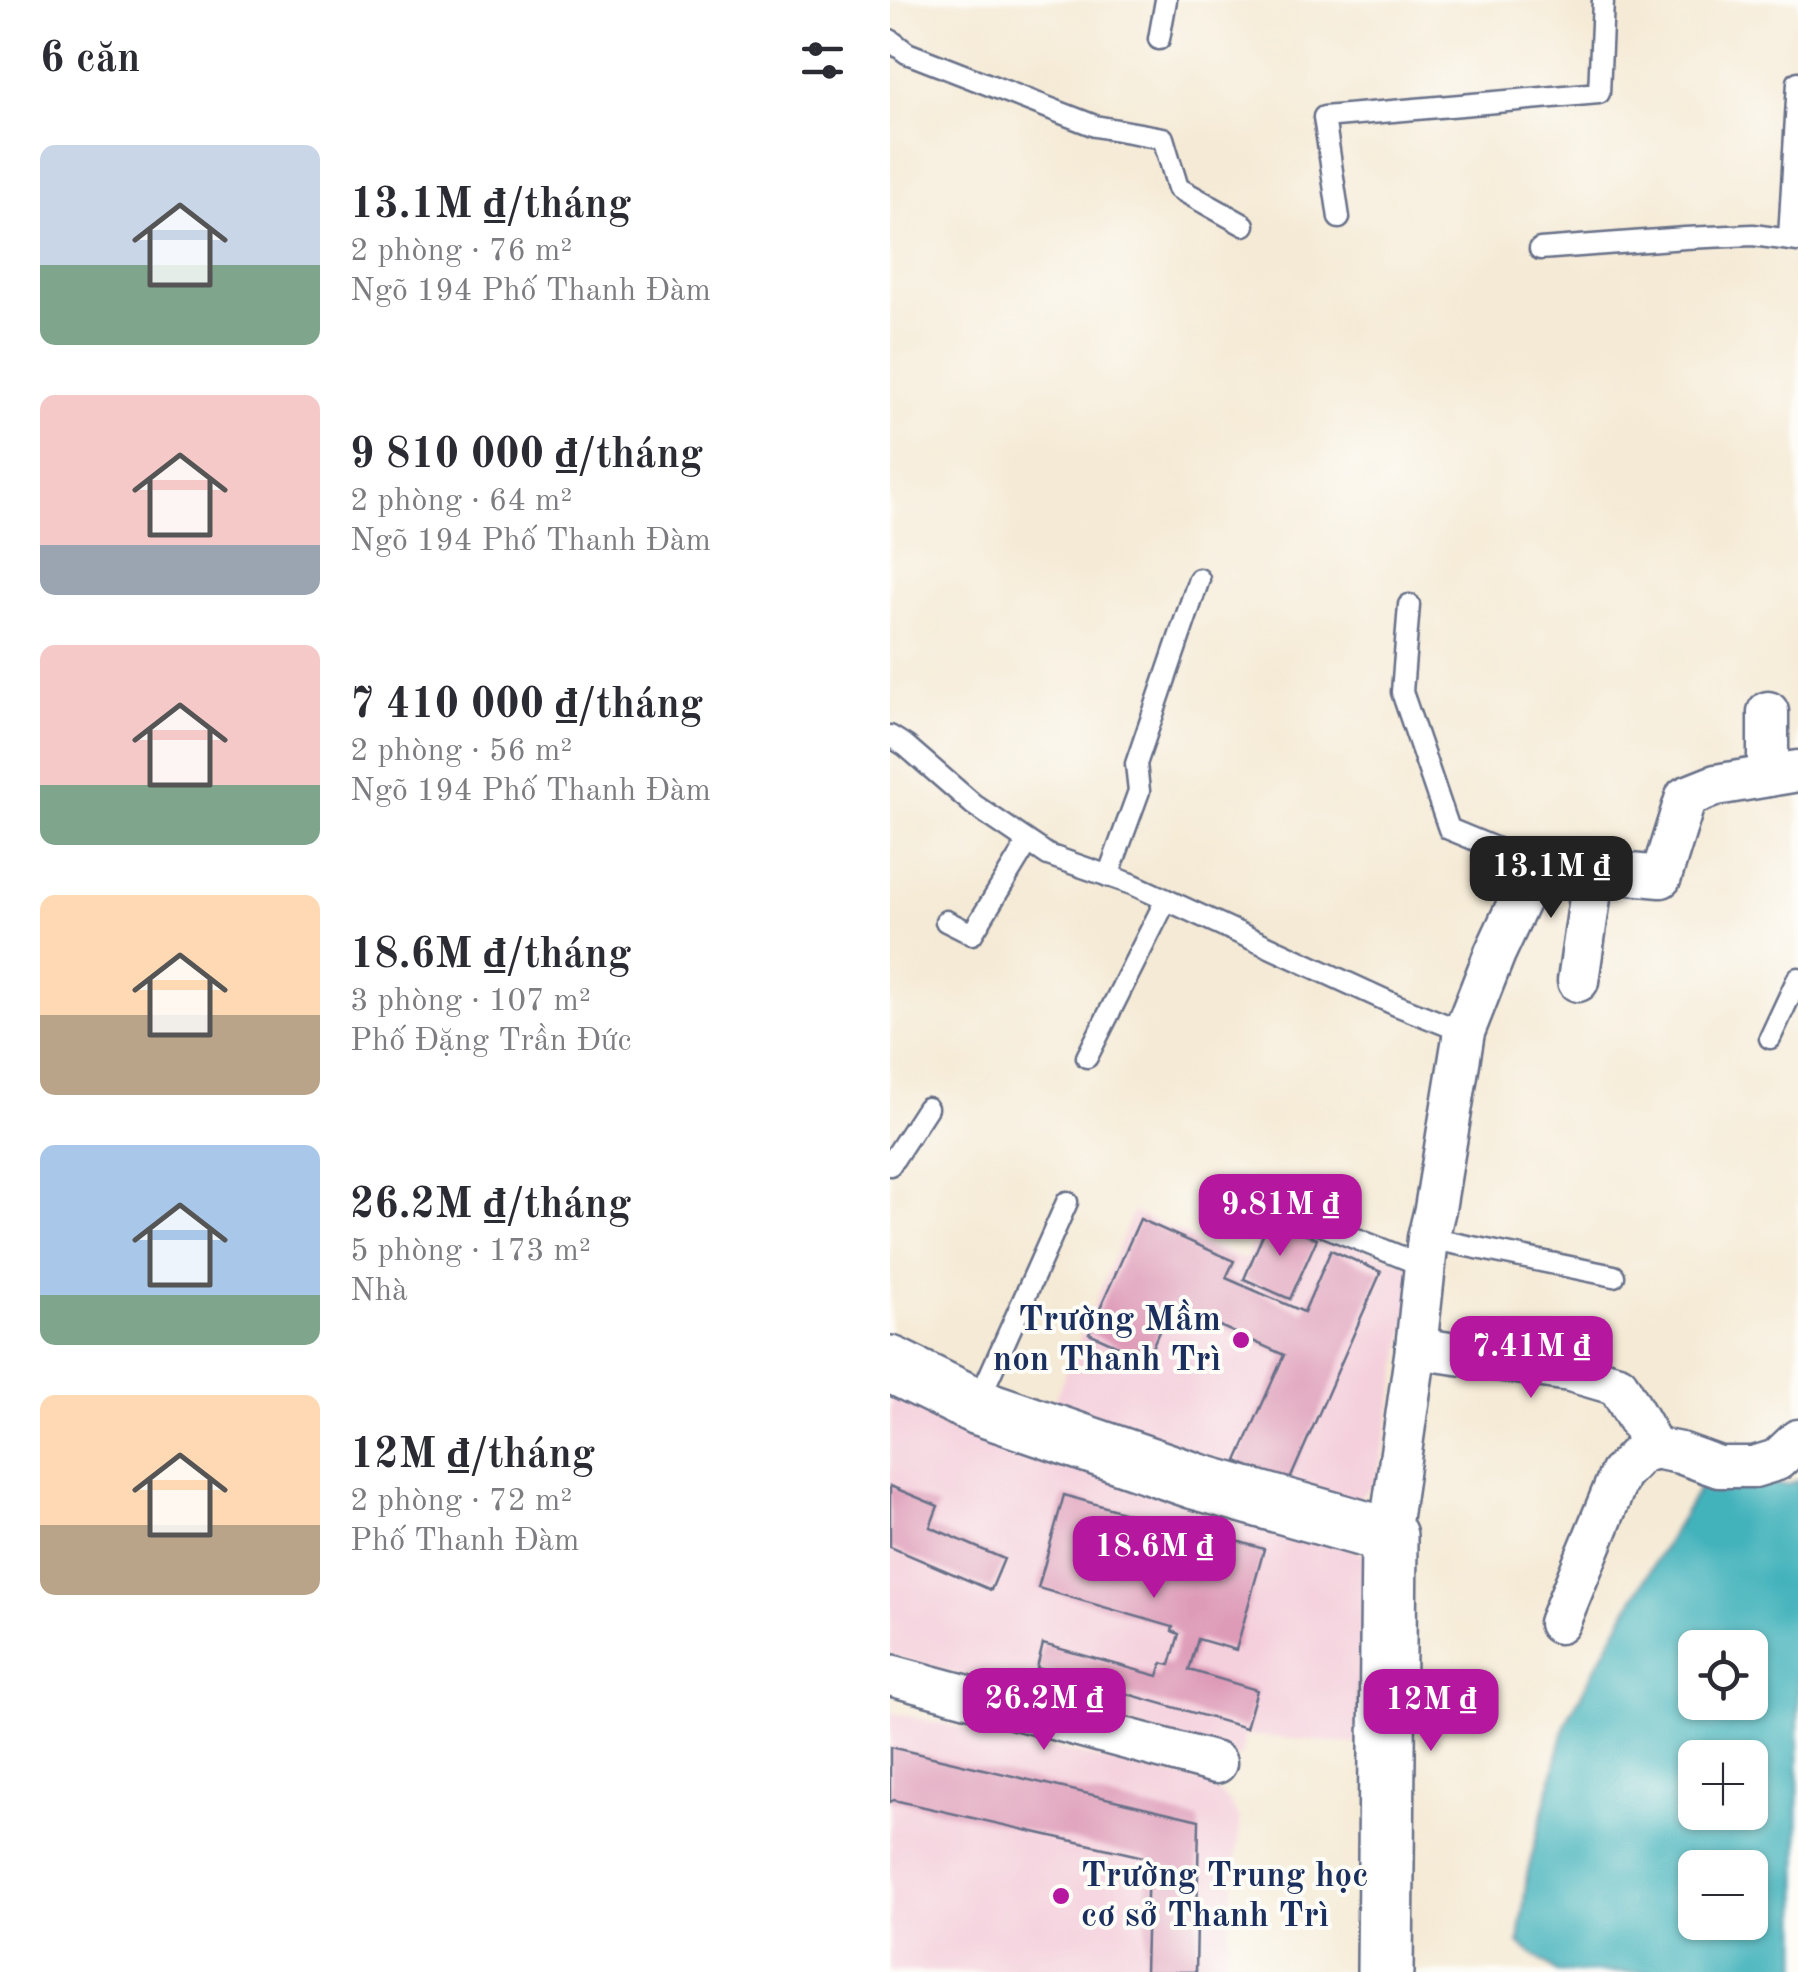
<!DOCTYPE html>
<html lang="vi">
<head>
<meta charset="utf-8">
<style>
	body { margin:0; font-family:"Old Standard TT",serif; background:#f2f2f3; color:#2b2b33; height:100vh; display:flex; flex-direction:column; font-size:38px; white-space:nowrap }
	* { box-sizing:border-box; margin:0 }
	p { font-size:32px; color:#7c7c81 }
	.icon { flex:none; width:55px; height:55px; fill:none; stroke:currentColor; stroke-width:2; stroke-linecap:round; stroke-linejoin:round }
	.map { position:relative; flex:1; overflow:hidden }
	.panel { display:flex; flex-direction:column; background:#fff; width:890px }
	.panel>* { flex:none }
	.tools { position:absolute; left:788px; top:1630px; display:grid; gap:20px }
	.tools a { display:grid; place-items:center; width:90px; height:90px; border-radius:15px; background:#fff; box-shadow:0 2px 8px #0004; font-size:50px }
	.price { position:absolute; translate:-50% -85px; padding:0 22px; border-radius:20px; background:#b5179e; color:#fff; font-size:32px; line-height:65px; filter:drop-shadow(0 2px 5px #0008) }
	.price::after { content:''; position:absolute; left:50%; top:60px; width:30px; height:22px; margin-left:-15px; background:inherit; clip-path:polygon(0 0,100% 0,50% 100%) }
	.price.on { background:#222; color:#fff }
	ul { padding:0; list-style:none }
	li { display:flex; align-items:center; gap:30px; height:250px; padding:0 40px }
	li span { display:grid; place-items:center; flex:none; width:280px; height:200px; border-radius:15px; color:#555 }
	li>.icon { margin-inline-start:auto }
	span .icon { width:120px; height:120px; fill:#fffc; stroke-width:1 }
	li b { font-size:42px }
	h2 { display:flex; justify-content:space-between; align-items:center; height:120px; padding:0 40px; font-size:42px }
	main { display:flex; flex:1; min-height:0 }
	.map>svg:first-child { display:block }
	.built { fill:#f4cfdc }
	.water { fill:#42b2bb; stroke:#2e708c; stroke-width:2.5; fill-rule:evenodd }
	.building { fill:#de9bb8 }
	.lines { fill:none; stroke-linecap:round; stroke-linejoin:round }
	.lane-casing { stroke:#677088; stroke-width:25 }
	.street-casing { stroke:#677088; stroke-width:45 }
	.secondary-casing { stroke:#677088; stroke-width:60 }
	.lane { stroke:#fff; stroke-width:20 }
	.street { stroke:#fff; stroke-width:40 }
	.secondary { stroke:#fff; stroke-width:55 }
	.poi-dot { fill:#b5179e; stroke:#fdfcf7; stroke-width:4 }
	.labels { text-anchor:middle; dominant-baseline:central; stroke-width:8; stroke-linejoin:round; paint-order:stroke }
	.poi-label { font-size:35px; font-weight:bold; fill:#1b2f5e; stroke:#fdfcf7; text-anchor:end }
</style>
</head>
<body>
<main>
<section class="panel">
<h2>6 căn<svg class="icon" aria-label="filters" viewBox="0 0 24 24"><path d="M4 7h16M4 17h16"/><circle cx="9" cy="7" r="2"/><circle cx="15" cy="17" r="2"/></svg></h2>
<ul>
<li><span style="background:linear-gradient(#c9d6e8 60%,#7fa58c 0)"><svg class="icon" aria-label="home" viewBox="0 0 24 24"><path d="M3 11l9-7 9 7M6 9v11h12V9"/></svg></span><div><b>13.1M ₫/tháng</b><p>2 phòng · 76 m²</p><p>Ngõ 194 Phố Thanh Đàm</p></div></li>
<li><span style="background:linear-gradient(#f6c9c9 75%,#9aa5b1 0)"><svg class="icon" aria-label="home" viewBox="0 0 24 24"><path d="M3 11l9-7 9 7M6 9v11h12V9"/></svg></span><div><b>9 810 000 ₫/tháng</b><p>2 phòng · 64 m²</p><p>Ngõ 194 Phố Thanh Đàm</p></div></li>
<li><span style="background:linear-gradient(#f6c9c9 70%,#7fa58c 0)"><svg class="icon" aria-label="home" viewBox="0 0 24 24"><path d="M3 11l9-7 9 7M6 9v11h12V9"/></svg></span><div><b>7 410 000 ₫/tháng</b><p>2 phòng · 56 m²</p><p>Ngõ 194 Phố Thanh Đàm</p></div></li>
<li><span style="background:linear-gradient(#ffd9b3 60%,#b9a48a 0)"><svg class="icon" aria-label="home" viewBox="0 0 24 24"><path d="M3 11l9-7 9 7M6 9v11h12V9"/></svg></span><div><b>18.6M ₫/tháng</b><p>3 phòng · 107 m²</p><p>Phố Đặng Trần Đức</p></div></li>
<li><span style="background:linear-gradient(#a9c7e8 75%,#7fa58c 0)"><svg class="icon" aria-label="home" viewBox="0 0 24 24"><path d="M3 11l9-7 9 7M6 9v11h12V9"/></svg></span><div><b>26.2M ₫/tháng</b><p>5 phòng · 173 m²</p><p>Nhà</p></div></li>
<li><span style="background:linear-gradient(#ffd9b3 65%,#b9a48a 0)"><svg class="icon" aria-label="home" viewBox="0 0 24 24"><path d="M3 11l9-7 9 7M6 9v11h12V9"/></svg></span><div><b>12M ₫/tháng</b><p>2 phòng · 72 m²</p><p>Phố Thanh Đàm</p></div></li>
</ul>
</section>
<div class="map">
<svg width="908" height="1972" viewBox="0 0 908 1972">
	<rect width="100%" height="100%" fill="#fdfcf7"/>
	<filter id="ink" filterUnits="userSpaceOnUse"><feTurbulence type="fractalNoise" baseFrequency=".01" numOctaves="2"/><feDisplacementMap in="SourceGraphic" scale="20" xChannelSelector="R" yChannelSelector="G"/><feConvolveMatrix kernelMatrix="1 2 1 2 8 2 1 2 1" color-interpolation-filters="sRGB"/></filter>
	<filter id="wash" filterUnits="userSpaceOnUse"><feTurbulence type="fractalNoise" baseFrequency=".0048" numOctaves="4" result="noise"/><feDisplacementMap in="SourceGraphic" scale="40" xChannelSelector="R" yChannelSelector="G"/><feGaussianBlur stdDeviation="2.25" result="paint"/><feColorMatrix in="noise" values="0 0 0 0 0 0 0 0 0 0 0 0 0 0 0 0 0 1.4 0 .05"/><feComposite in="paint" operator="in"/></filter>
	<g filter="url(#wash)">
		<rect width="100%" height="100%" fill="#f5ead5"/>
		<g class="built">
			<path d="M243 1212 355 1260 377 1212 527 1268 488 1474 484 1484 465 1501 159 1413Z"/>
			<path d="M0 1382 475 1554 466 1744 355 1735 350 1758 0 1655Z"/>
			<path d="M0 1712 318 1783 339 1802 350 1820 335 1972H0Z"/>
		</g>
		<path class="water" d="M908 1480V1972H667L629 1944 637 1875 676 1722 738 1608 810 1486 900 1484ZM805 1648H860V1702H805ZM805 1758H860V1812H805ZM805 1868H860V1922H805Z"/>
		<g id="blocks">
			<g class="building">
				<path d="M380 1218 427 1239 400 1299 354 1279Z"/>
				<path d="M250 1219 344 1261 336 1278 414 1312 441 1250 491 1272 398 1484 347 1461 394 1355 281 1304 257 1359 199 1333Z"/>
				<path d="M0 1486 48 1506 40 1527 114 1559 101 1590 0 1547Z"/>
				<path d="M174 1495 309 1534 310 1530 374 1549 346 1650 308 1639 299 1670 367 1690 356 1728 147 1668 153 1644 268 1676 272 1663 280 1665 289 1634 282 1631 283 1627 148 1588Z"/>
				<path d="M0 1747 309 1820 306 1972H255L258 1858 4 1800 0 1802Z"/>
			</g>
		</g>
	</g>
	<g filter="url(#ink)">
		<use href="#blocks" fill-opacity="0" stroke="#677088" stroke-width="2.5"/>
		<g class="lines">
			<g class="lane-casing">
				<g id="lane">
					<path d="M269 39 276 0"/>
					<path d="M0 40 17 53 205 126 273 138 288 188 354 225"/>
					<path d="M449 218 434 117 709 93 713 0"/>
					<path d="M899 238 908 82"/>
					<path d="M650 249 795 238 863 235 908 241"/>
					<path d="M519 605 512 692 559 829 646 865"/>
					<path d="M0 736 16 746 84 805 158 855 242 884 506 1005 574 1032"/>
					<path d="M218 876 249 791 246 764 309 579"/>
					<path d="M56 921 82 934 138 842"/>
					<path d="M880 1038 908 978"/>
					<path d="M197 1057 276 900"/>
					<path d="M0 1165 37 1108"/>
					<path d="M377 1203 534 1266"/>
					<path d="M538 1238 724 1276"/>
					<path d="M86 1406 177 1202"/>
				</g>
			</g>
			<g class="street-casing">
				<g id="street">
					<path d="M878 712V776"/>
					<path d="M688 981 704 870"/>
					<path d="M526 1348 680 1371 728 1385 764 1448"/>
					<path d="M499 1536 526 1348 538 1238 545 1209 574 1032 605 953 646 865 771 877 796 797 826 785 908 771"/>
					<path d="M669 1623 730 1474 749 1454 764 1448 790 1453 829 1467H864L887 1460 908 1440"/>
					<path d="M0 1675 326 1763"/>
				</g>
			</g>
			<g class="secondary-casing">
				<path id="secondary" d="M0 1364 86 1406 305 1481 499 1536 495 1972"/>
			</g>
			<use href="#lane" class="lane"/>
			<use href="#street" class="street"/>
			<use href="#secondary" class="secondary"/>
		</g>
	</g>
	<g class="poi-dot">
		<circle cx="351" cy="1340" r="10"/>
		<circle cx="171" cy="1896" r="10"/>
	</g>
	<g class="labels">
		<g class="poi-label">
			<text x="331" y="1320">Trường Mầm<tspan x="331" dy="40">non Thanh Trì</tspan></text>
			<text x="191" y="1876" text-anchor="start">Trường Trung học<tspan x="191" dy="40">cơ sở Thanh Trì</tspan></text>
		</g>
	</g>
</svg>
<div class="tools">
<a><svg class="icon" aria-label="locate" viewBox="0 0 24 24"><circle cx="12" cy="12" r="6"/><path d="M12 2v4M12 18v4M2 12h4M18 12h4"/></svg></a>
<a>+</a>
<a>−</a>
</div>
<b class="price on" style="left:661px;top:921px">13.1M ₫</b>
<b class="price" style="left:390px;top:1259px">9.81M ₫</b>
<b class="price" style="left:641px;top:1401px">7.41M ₫</b>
<b class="price" style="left:264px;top:1601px">18.6M ₫</b>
<b class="price" style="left:154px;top:1753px">26.2M ₫</b>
<b class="price" style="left:541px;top:1754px">12M ₫</b>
</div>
</main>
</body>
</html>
